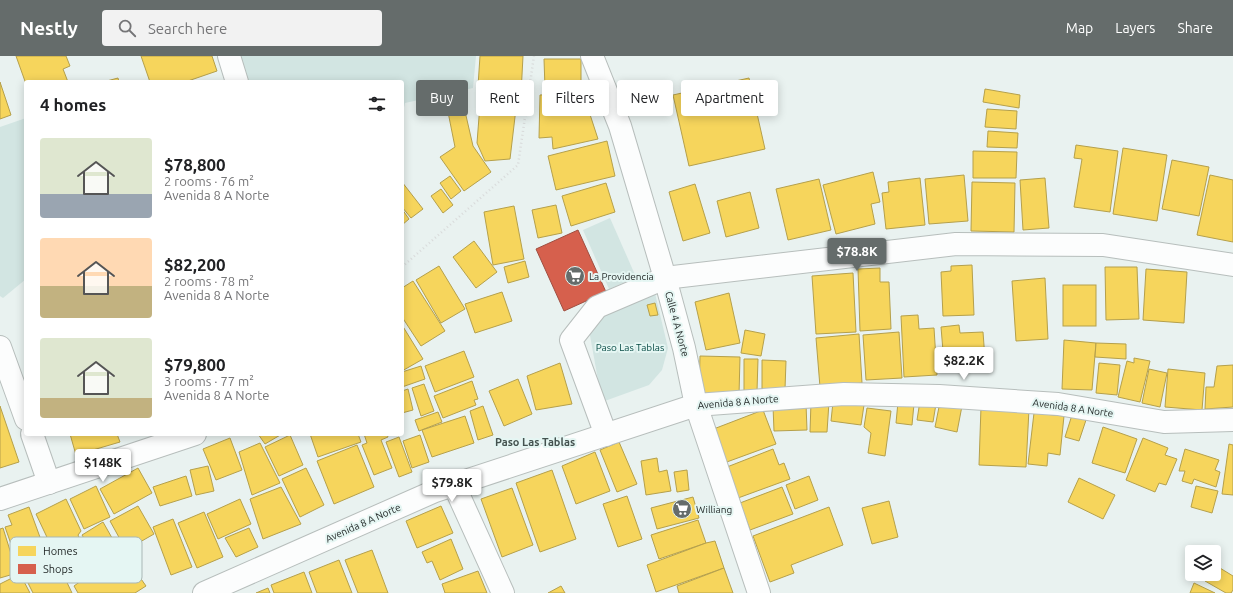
<!DOCTYPE html>
<html lang="en">
<head>
<meta charset="utf-8">
<style>
	body { margin:0; font-family:Ubuntu,sans-serif; background:#f2f2f2; color:#202124; height:100vh; display:flex; flex-direction:column; font-size:15px; white-space:nowrap }
	* { box-sizing:border-box; margin:0 }
	p { font-size:13px; color:#757577 }
	.icon { flex:none; width:22px; height:22px; fill:none; stroke:currentColor; stroke-width:2; stroke-linecap:round; stroke-linejoin:round }
	.map { position:relative; flex:1; overflow:hidden }
	.panel { position:absolute; left:24px; top:24px; width:380px; height:356px; display:flex; flex-direction:column; background:#fff; border-radius:4px; box-shadow:0 2px 10px #0003 }
	.panel>* { flex:none }
	.guide { position:absolute; left:416px; top:24px; width:380px; height:36px; display:flex; gap:8px }
	.buttons { position:absolute; left:1185px; top:489px; display:grid; gap:8px }
	.buttons a { display:grid; place-items:center; width:36px; height:36px; border-radius:4px; background:#fff; box-shadow:0 2px 10px #0003; font-size:20px }
	.price { position:absolute; translate:-50% -34px; padding:0 9px; border-radius:4px; background:#fff; color:#222; font-size:13px; line-height:26px; filter:drop-shadow(0 1px 2px #0008) }
	.price::after { content:''; position:absolute; left:50%; top:24px; width:12px; height:9px; margin-left:-6px; background:inherit; clip-path:polygon(0 0,100% 0,50% 100%) }
	.price.current { background:#656c6b; color:#fff }
	ul { padding:0; list-style:none }
	li { display:flex; align-items:center; gap:12px; height:100px; padding:0 16px }
	li span { display:grid; place-items:center; flex:none; width:112px; height:80px; border-radius:4px; color:#555 }
	li>.icon { margin-inline-start:auto }
	span .icon { width:48px; height:48px; fill:#fffc; stroke-width:1 }
	li b { font-size:17px }
	h2 { display:flex; justify-content:space-between; align-items:center; height:48px; padding:0 16px; font-size:17px }
	.pill { padding:0 14px; border-radius:4px; background:#fff; box-shadow:0 2px 10px #0003; font-size:14px; line-height:36px }
	.pill.current { background:#656c6b; color:#fff }
	header { display:flex; align-items:center; gap:24px; box-sizing:border-box; height:56px; padding:0 20px; background:#656c6b; color:#fff }
	header strong { font-size:19px }
	nav { display:flex; gap:22px; margin-inline-start:auto; font-size:14px }
	.search { width:280px; height:36px; background:#f2f2f2; display:flex; align-items:center; gap:10px; box-sizing:border-box; padding:0 14px; border-radius:4px; color:#757577; font-size:15px }
	.map>svg:first-child { display:block }
	.green { fill:#d2e5e2 }
	.homes { fill:#f6d55c; stroke:#b5a04b }
	.shops { fill:#d6604d; stroke:#9f4e40 }
	.lines { fill:none; stroke-linecap:round; stroke-linejoin:round }
	.minor-casing { stroke:#b7bebc; stroke-width:24 }
	.path { stroke:#d8dada; stroke-width:2.5; stroke-dasharray:1 3; stroke-linecap:butt }
	.minor { stroke:#fcfdfd; stroke-width:22 }
	.labels { text-anchor:middle; dominant-baseline:central; stroke-width:4; stroke-linejoin:round; paint-order:stroke }
	.poi-label { font-size:10px; fill:#1e2423; stroke:#e5f6f3; text-anchor:start }
	.street-label { font-size:10px; fill:#1e2423; stroke:#e5f6f3 }
	.park-label { font-size:10px; fill:#034842; stroke:#e5f6f3 }
	.neighbourhood-label { font-size:11px; font-weight:bold; fill:#44524f; stroke:#e5f6f3 }
	.key { fill:#e5f6f3; stroke:#a9b7b5; stroke-width:1 }
	.key-label { font-size:11px; fill:#1e2423 }
</style>
</head>
<body>
<header>
<strong>Nestly</strong>
<div class="search"><svg class="icon" aria-label="search" viewBox="0 0 24 24"><circle cx="10" cy="10" r="6"/><path d="M15 15l6 6"/></svg>Search here</div>
<nav><a>Map</a><a>Layers</a><a>Share</a></nav>
</header>
<div class="map">
<svg width="1233" height="537" viewBox="0 0 1233 537">
	<rect width="100%" height="100%" fill="#e9f2f0"/>
	<g class="green">
		<path d="M236 0H476L473 32 405 47 402 60V26H244Z"/>
		<path d="M26 62V223L3 242 0 240V71Z"/>
		<path d="M610 162 636 221 609 233 583 174Z"/>
		<path d="M654 233 668 292 662 314 649 329 602 346 589 274 606 250Z"/>
	</g>
	<g class="homes">
		<path d="M16 0H66L70 10 63 13 68 26H26V28Z"/>
		<path d="M141 0H212L217 15 185 26H150Z"/>
		<path d="M480 0H523L521 38 478 30Z"/>
		<path d="M544 3H581V31L545 32Z"/>
		<path d="M118 22 119 26H103Z"/>
		<path d="M749 22 765 93 689 110 673 39Z"/>
		<path d="M0 26 11 59 0 63Z"/>
		<path d="M985 33 1020 39 1019 52 983 46Z"/>
		<path d="M583 37 598 83 553 93 552 81 539 82 540 39Z"/>
		<path d="M486 39 506 40 517 44 510 103 485 105 477 87 480 48Z"/>
		<path d="M447 51H464L473 90 491 116 464 135 440 101 455 91Z"/>
		<path d="M987 53 1017 55 1016 73 985 71Z"/>
		<path d="M988 75 1018 77 1017 92 987 91Z"/>
		<path d="M607 85 615 120 556 134 548 100Z"/>
		<path d="M1076 89 1118 95 1110 156 1074 151 1082 103 1074 102Z"/>
		<path d="M1123 92 1167 99 1157 165 1113 158Z"/>
		<path d="M973 95 1017 96 1016 122H973Z"/>
		<path d="M1172 104 1209 111 1199 160 1162 153Z"/>
		<path d="M873 116 880 146 871 148 875 168 836 178 823 129Z"/>
		<path d="M964 119 968 165 929 168 925 123Z"/>
		<path d="M1210 119 1233 124V186L1197 179Z"/>
		<path d="M450 120 461 135 451 143 440 127Z"/>
		<path d="M920 122 925 169 886 173 882 137 889 136 888 126Z"/>
		<path d="M1045 122 1049 172 1023 174 1020 124Z"/>
		<path d="M819 123 831 174 788 184 776 133Z"/>
		<path d="M402 126 423 153 411 162 402 151Z"/>
		<path d="M972 126 1015 127 1014 176 971 175Z"/>
		<path d="M606 127 615 156 571 170 562 140Z"/>
		<path d="M695 128 710 177 683 185 669 136Z"/>
		<path d="M441 133 453 149 443 157 431 140Z"/>
		<path d="M750 136 759 172 726 181 717 145Z"/>
		<path d="M556 149 562 177 538 182 532 154Z"/>
		<path d="M514 150 524 203 493 209 484 156Z"/>
		<path d="M402 153 409 163 402 169Z"/>
		<path d="M474 185 497 216 476 232 453 201Z"/>
		<path d="M525 205 529 221 508 227 504 211Z"/>
		<path d="M972 209 974 259 943 260 941 216 951 215V210Z"/>
		<path d="M439 210 465 253 441 267 416 224Z"/>
		<path d="M1105 211H1137L1139 263 1106 264Z"/>
		<path d="M880 212V226H889L891 273 860 275 858 213Z"/>
		<path d="M1146 213 1187 216 1184 267 1143 264Z"/>
		<path d="M853 217 856 276 816 278 812 220Z"/>
		<path d="M1045 222 1048 283 1016 285 1012 225Z"/>
		<path d="M413 225 445 275 421 290 402 261V232Z"/>
		<rect x="1063" y="229" width="33" height="41"/>
		<path d="M502 236 512 265 475 277 465 248Z"/>
		<path d="M729 237 740 287 706 294 695 246Z"/>
		<path d="M655 247 658 259 650 260 647 249Z"/>
		<path d="M918 259 919 273 934 272 937 319 904 321 901 260Z"/>
		<path d="M402 269 423 303 402 315Z"/>
		<path d="M959 269 960 277 983 276 985 303 944 307 941 271Z"/>
		<path d="M745 274 765 278 761 300 741 297Z"/>
		<path d="M899 276 902 322 866 324 863 279Z"/>
		<path d="M859 278 862 327 820 331 816 282Z"/>
		<path d="M1064 284 1096 287 1092 334 1062 333Z"/>
		<path d="M1096 287 1126 288V303L1095 301Z"/>
		<path d="M464 295 474 321 435 336 425 310Z"/>
		<path d="M700 300 740 301 739 339 699 338Z"/>
		<path d="M1134 302 1150 305 1140 346 1118 341 1127 305 1134 307Z"/>
		<path d="M744 303H758L757 335H744Z"/>
		<path d="M762 304 786 305 785 333H762Z"/>
		<path d="M560 307 572 348 536 354 527 320Z"/>
		<path d="M1099 307 1120 309 1117 339 1096 337Z"/>
		<path d="M1233 309V351L1205 353 1206 331H1214L1217 310Z"/>
		<path d="M421 310 425 323 402 331V316Z"/>
		<path d="M1149 313 1167 317 1160 351 1142 347Z"/>
		<path d="M1168 313 1205 317 1202 354 1165 351Z"/>
		<path d="M518 323 532 358 504 370 489 335Z"/>
		<path d="M472 325 478 343 474 344 476 349 443 362 434 340Z"/>
		<path d="M424 328 434 355 421 360 412 332Z"/>
		<path d="M408 333 413 354 402 357V335Z"/>
		<path d="M920 345 936 348 933 366 917 364Z"/>
		<path d="M811 346H829L827 376H810Z"/>
		<path d="M833 346 864 349 861 369 831 365Z"/>
		<path d="M898 346 914 348 912 369 896 367Z"/>
		<path d="M940 346 962 350 957 376 935 371Z"/>
		<path d="M806 348 807 374 774 375 773 350Z"/>
		<path d="M0 350 19 406 0 412Z"/>
		<path d="M483 350 493 379 478 384 470 355Z"/>
		<path d="M981 351 1029 353 1026 411 979 409Z"/>
		<path d="M867 352 891 355 885 400 868 397 871 377 864 371Z"/>
		<path d="M763 354 776 388 724 407 711 374Z"/>
		<path d="M438 356 442 366 419 375 415 364Z"/>
		<path d="M1034 357 1064 360 1060 399 1048 397 1047 410 1028 408Z"/>
		<path d="M1072 359 1086 364 1079 385 1065 381Z"/>
		<path d="M465 360 474 387 432 401 422 374Z"/>
		<path d="M1103 371 1137 383 1125 417 1092 407Z"/>
		<path d="M70 378H117L120 386 76 399Z"/>
		<path d="M258 378H282L265 388Z"/>
		<path d="M310 378H358L361 386 318 401Z"/>
		<path d="M364 378H387L388 381 381 384 392 412 374 419 362 389 367 387Z"/>
		<path d="M290 379 303 409 279 420 265 391Z"/>
		<path d="M420 379 429 406 412 412 403 385Z"/>
		<path d="M399 381 412 416 399 421 386 386Z"/>
		<path d="M230 382 242 414 216 424 203 393Z"/>
		<path d="M1143 382 1168 392 1165 399 1177 403 1166 429 1159 427 1155 436 1126 424Z"/>
		<path d="M619 386 637 428 617 436 600 394Z"/>
		<path d="M260 387 280 427 252 439 239 396Z"/>
		<path d="M1229 388 1233 389V439L1222 438Z"/>
		<path d="M357 389 374 431 334 448 317 405Z"/>
		<path d="M773 393 779 409 784 407 790 423 738 442 727 411Z"/>
		<path d="M1185 393 1219 404 1215 414 1220 416 1216 431 1194 423 1192 428 1182 425 1185 415H1179Z"/>
		<path d="M595 396 610 435 576 448 562 410Z"/>
		<path d="M657 402 659 416 667 414 671 435 646 439 641 405Z"/>
		<path d="M208 410 214 435 196 439 190 414Z"/>
		<path d="M138 412 152 437 114 458 100 433Z"/>
		<path d="M306 412 324 449 300 461 282 423Z"/>
		<path d="M552 414 576 483 540 496 516 427Z"/>
		<path d="M687 414 689 434 677 436 674 416Z"/>
		<path d="M186 420 192 440 160 450 153 431Z"/>
		<path d="M809 420 818 444 795 453 786 429Z"/>
		<path d="M1079 422 1115 439 1103 463 1068 446Z"/>
		<path d="M96 430 110 461 84 473 70 443Z"/>
		<path d="M1196 430 1218 435 1212 457 1191 451Z"/>
		<path d="M281 431 301 468 263 483 250 443Z"/>
		<path d="M782 431 793 458 750 474 740 447Z"/>
		<path d="M512 432 533 489 502 501 481 443Z"/>
		<path d="M627 440 642 483 618 491 603 448Z"/>
		<path d="M693 441 699 462 657 473 651 452Z"/>
		<path d="M66 443 81 475 78 479 88 501 62 513 36 458Z"/>
		<path d="M240 443 251 468 218 483 207 458Z"/>
		<path d="M889 445 898 481 872 488 862 452Z"/>
		<path d="M138 450 154 478 126 494 110 465Z"/>
		<path d="M441 450 453 477 417 492 406 465Z"/>
		<path d="M29 451 45 495 17 505 5 471 12 469 8 459Z"/>
		<path d="M829 451 843 489 791 509 794 517 770 526 753 480Z"/>
		<path d="M204 456 223 501 197 512 178 467Z"/>
		<path d="M173 463 192 511 171 519 153 471Z"/>
		<path d="M698 464 706 487 659 503 651 479Z"/>
		<path d="M103 466 116 489 95 501 82 479Z"/>
		<path d="M3 472 17 517 0 522V473Z"/>
		<path d="M249 472 258 491 236 501 225 482Z"/>
		<path d="M451 483 463 513 440 524 432 505 427 507 422 496Z"/>
		<path d="M715 485 724 512 656 536 647 509 706 487Z"/>
		<path d="M118 490 146 530 135 537H78L74 530 85 522 81 515Z"/>
		<path d="M372 494 388 537H358L345 504Z"/>
		<path d="M52 495 72 537H33L20 511Z"/>
		<path d="M339 504 352 537H317L309 516Z"/>
		<path d="M1215 509 1233 520V534L1231 537H1226L1205 525 1209 518H1214Z"/>
		<path d="M724 512 733 537H679L677 530Z"/>
		<path d="M478 515 487 537H445L442 528Z"/>
		<path d="M304 516 312 537H274L271 529Z"/>
		<path d="M20 518 30 537H0V528Z"/>
		<path d="M1194 527 1215 537H1190Z"/>
		<path d="M561 530 565 537H548Z"/>
		<path d="M268 532 270 537H256Z"/>
	</g>
	<path class="shops" d="M578 174 606 236 564 255 536 193Z"/>
	<g class="lines">
		<g class="minor-casing">
			<g id="minor">
				<path d="M229 0 237 26"/>
				<path d="M592 0 620 70 665 222 684 292 696 349 759 537"/>
				<path d="M0 291 26 363"/>
				<path d="M32 378 49 427"/>
				<path d="M606 379 571 284 597 251 665 222 956 188 1103 189 1233 209"/>
				<path d="M454 429 503 537"/>
				<path d="M0 443 195 378"/>
				<path d="M204 537 435 435 696 349 844 338 939 340 1058 348 1164 366 1233 364"/>
			</g>
		</g>
		<path class="path" d="M402 211 518 109 534 0"/>
		<use href="#minor" class="minor"/>
	</g>
	<defs>
		<g id="supermarket-disc" transform="scale(1)"><circle r="9.5" fill="#656c6b" stroke="#e5f6f3"/><path d="M-6-5.5h2.5l.6 2H6L4.5 2H-2.5L-4.4-4H-6ZM-1.5 3.2a1.3 1.3 0 1 0 .1 0ZM3 3.2a1.3 1.3 0 1 0 .1 0Z" fill="#fff"/></g>
	</defs>
	<g fill-rule="evenodd">
		<use href="#supermarket-disc" x="575" y="220"/>
		<use href="#supermarket-disc" x="682" y="453"/>
	</g>
	<g class="labels">
		<g class="poi-label">
			<text x="589" y="220">La Providencia</text>
			<text x="696" y="453">Williang</text>
		</g>
		<g class="street-label">
			<text transform="translate(677 268) rotate(75)">Calle 4 A Norte</text>
			<text transform="translate(738 346) rotate(-5)">Avenida 8 A Norte</text>
			<text transform="translate(1073 352) rotate(8)">Avenida 8 A Norte</text>
			<text transform="translate(363 467) rotate(-24)">Avenida 8 A Norte</text>
		</g>
		<g class="park-label">
			<text x="630" y="291">Paso Las Tablas</text>
		</g>
		<g class="neighbourhood-label">
			<text x="535" y="386">Paso Las Tablas</text>
		</g>
	</g>
	<rect x="10" y="481" width="132" height="46" rx="6" class="key"/>
	<rect x="18" y="490" width="18" height="10" fill="#f6d55c"/>
	<rect x="18" y="508" width="18" height="10" fill="#d6604d"/>
	<g class="key-label">
		<text x="43" y="499">Homes</text>
		<text x="43" y="517">Shops</text>
	</g>
</svg>
<div class="buttons">
<a><svg class="icon" aria-label="layers" viewBox="0 0 24 24"><path d="M12 4l9 5-9 5-9-5zM3 14l9 5 9-5"/></svg></a>
</div>
<b class="price current" style="left:857px;top:216px">$78.8K</b>
<b class="price" style="left:964px;top:325px">$82.2K</b>
<b class="price" style="left:103px;top:427px">$148K</b>
<b class="price" style="left:452px;top:447px">$79.8K</b>
<div class="guide">
<a class="pill current">Buy</a>
<a class="pill">Rent</a>
<a class="pill">Filters</a>
<a class="pill">New</a>
<a class="pill">Apartment</a>
</div>
<section class="panel">
<h2>4 homes<svg class="icon" aria-label="filters" viewBox="0 0 24 24"><path d="M4 7h16M4 17h16"/><circle cx="9" cy="7" r="2"/><circle cx="15" cy="17" r="2"/></svg></h2>
<ul>
<li><span style="background:linear-gradient(#dfe7d0 70%,#9aa5b1 0)"><svg class="icon" aria-label="home" viewBox="0 0 24 24"><path d="M3 11l9-7 9 7M6 9v11h12V9"/></svg></span><div><b>$78,800</b><p>2 rooms · 76 m²</p><p>Avenida 8 A Norte</p></div></li>
<li><span style="background:linear-gradient(#ffd9b3 60%,#c2b280 0)"><svg class="icon" aria-label="home" viewBox="0 0 24 24"><path d="M3 11l9-7 9 7M6 9v11h12V9"/></svg></span><div><b>$82,200</b><p>2 rooms · 78 m²</p><p>Avenida 8 A Norte</p></div></li>
<li><span style="background:linear-gradient(#dfe7d0 75%,#c2b280 0)"><svg class="icon" aria-label="home" viewBox="0 0 24 24"><path d="M3 11l9-7 9 7M6 9v11h12V9"/></svg></span><div><b>$79,800</b><p>3 rooms · 77 m²</p><p>Avenida 8 A Norte</p></div></li>
</ul>
</section>
</div>
</body>
</html>
